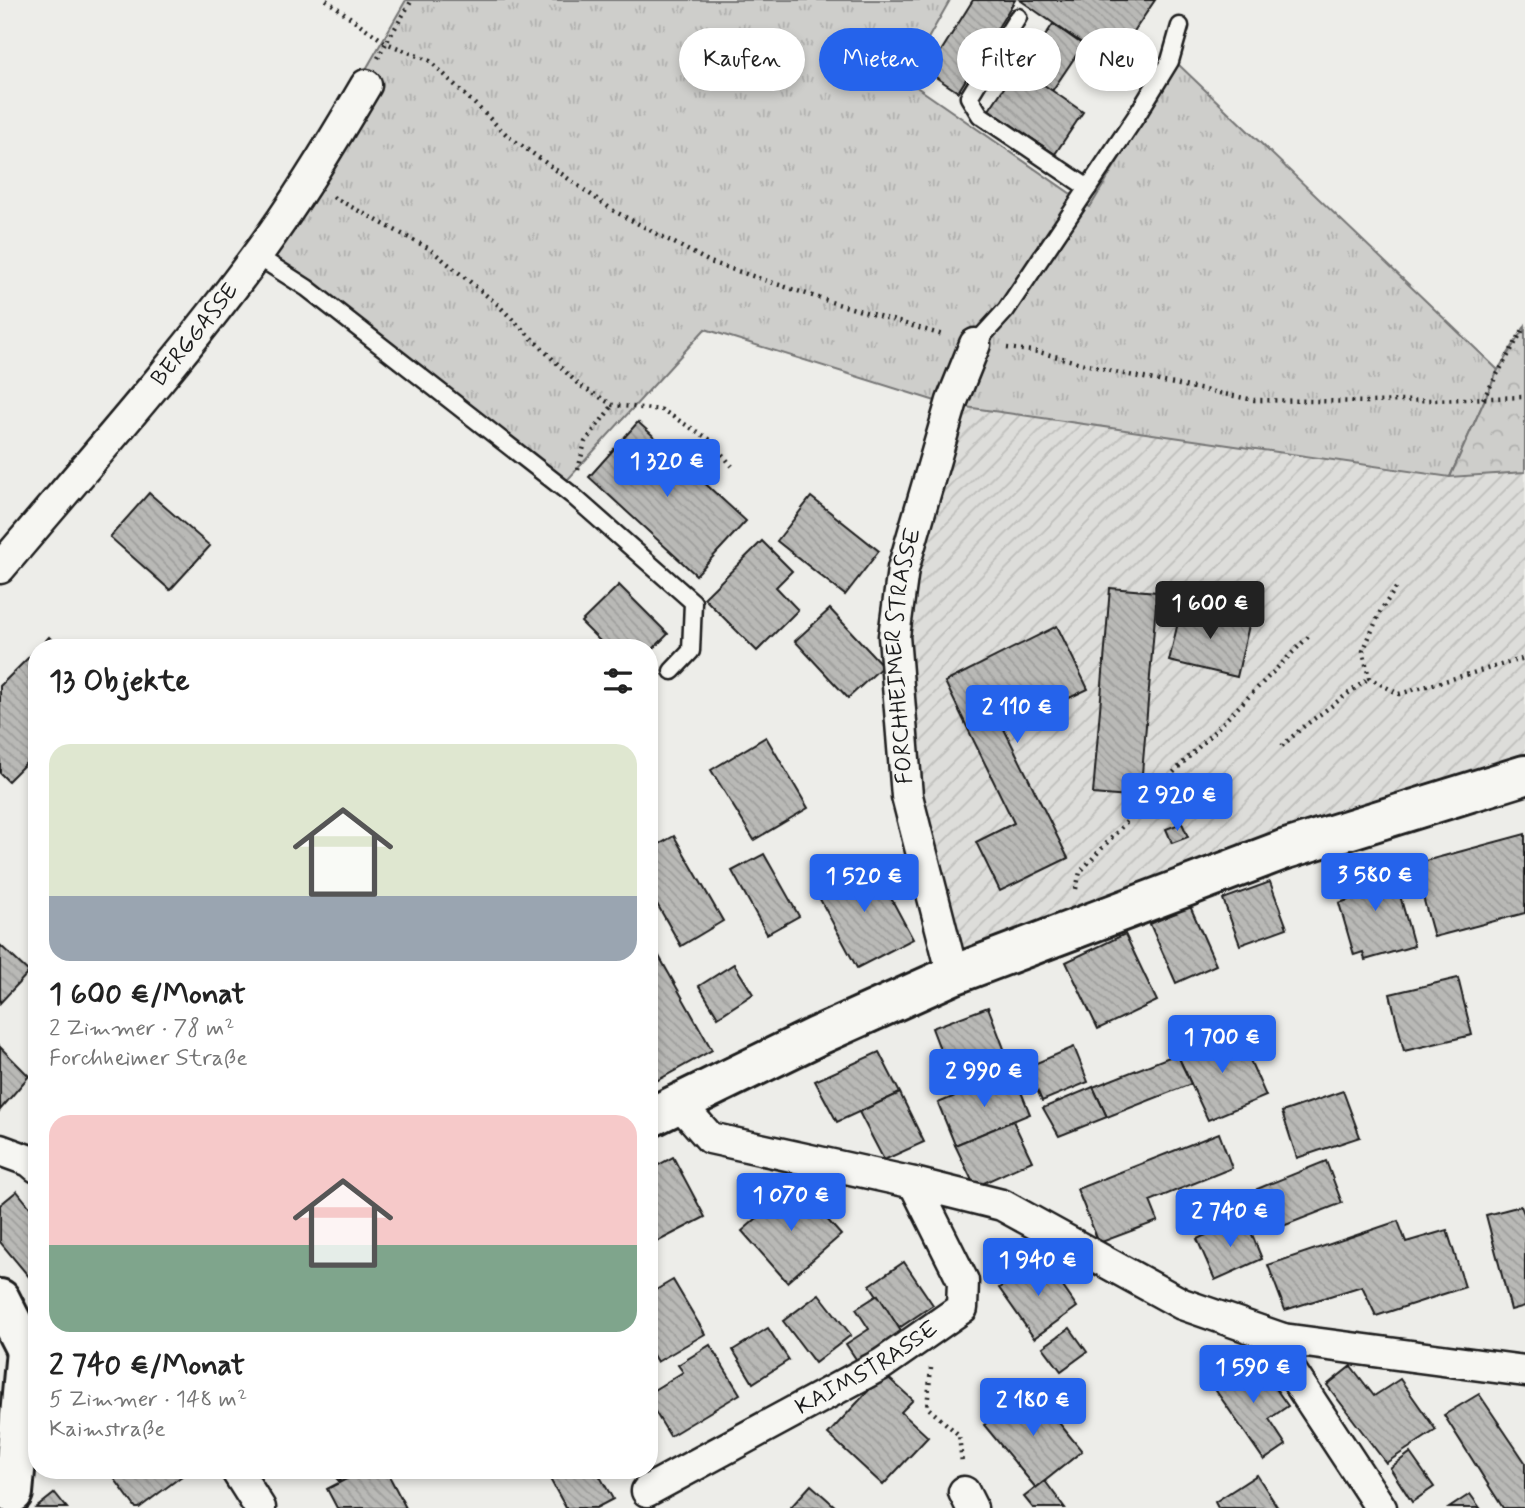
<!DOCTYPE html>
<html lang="de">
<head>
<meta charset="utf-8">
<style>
	body { margin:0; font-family:Mynerve,sans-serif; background:#f2f2f2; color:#222; height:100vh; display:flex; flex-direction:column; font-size:26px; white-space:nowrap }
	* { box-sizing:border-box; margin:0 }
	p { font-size:23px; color:#767676 }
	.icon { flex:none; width:38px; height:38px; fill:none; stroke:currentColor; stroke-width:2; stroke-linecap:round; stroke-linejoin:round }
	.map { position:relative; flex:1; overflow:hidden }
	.sheet { position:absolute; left:28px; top:639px; width:630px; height:840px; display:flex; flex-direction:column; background:#fff; border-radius:28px; box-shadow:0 4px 10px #0003 }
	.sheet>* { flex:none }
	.guide { position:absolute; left:679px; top:28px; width:665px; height:63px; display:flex; gap:14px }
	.price { position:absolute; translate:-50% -60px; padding:0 16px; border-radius:7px; background:#2563eb; color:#fff; font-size:23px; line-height:46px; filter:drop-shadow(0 2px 4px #0008) }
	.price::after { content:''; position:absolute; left:50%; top:42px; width:21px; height:16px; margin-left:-10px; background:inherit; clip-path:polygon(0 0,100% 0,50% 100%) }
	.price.on { background:#222; color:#fff }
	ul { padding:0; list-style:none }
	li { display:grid; align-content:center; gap:14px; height:371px; padding:0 21px }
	li span { display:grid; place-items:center; height:217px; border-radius:21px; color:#555 }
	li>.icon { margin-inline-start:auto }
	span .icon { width:126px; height:126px; fill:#fffc; stroke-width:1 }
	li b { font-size:30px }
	h2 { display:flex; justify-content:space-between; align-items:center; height:84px; padding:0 21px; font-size:30px }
	.pill { padding:0 24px; border-radius:32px; background:#fff; box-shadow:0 4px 10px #0003; font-size:24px; line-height:63px }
	.pill.on { background:#2563eb; color:#fff }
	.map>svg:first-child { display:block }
	.industrial { fill:url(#industrial-furrows) }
	.grass { fill:url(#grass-tufts); stroke:#757574; stroke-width:2 }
	.forest { fill:url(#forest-crowns); stroke:#757574; stroke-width:2 }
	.building { fill:url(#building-back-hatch); stroke:#1c1c1c; stroke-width:2 }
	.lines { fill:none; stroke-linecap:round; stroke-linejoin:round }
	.lane-casing { stroke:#1c1c1c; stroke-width:21 }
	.street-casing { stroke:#1c1c1c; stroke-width:35 }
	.secondary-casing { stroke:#1c1c1c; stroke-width:44 }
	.path { stroke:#1c1c1c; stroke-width:4.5; stroke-dasharray:2 5; stroke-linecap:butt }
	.lane { stroke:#f6f6f2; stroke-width:16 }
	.street { stroke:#f6f6f2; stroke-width:30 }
	.secondary { stroke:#f6f6f2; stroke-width:38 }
	.labels { text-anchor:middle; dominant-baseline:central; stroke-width:5; stroke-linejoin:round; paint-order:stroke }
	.street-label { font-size:23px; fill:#1c1c1c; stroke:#f6f6f2 }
</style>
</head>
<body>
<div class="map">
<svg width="1525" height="1508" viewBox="0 0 1525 1508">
	<defs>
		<pattern id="industrial-furrows" width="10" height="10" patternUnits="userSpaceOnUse" patternTransform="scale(1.75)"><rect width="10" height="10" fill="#ddddda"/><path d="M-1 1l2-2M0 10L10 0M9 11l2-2" fill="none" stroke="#bdbdba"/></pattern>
		<pattern id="grass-tufts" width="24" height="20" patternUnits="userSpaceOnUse" patternTransform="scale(1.75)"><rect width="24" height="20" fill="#cececb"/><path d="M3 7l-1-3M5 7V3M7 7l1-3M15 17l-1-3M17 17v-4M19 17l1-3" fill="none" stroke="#b0b0ae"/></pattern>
		<pattern id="forest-crowns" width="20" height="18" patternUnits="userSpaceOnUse" patternTransform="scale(1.75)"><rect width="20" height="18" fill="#cececb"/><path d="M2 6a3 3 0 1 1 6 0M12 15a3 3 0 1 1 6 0" fill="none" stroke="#b0b0ae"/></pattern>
		<pattern id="building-back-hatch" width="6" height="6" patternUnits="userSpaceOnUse" patternTransform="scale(1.75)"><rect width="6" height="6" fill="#b9b9b6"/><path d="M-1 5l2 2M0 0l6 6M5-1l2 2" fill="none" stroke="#9e9e9c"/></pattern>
	</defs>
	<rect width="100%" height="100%" fill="#edede9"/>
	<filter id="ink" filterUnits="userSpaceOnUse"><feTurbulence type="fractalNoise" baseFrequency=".0143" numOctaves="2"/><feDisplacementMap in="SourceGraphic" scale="14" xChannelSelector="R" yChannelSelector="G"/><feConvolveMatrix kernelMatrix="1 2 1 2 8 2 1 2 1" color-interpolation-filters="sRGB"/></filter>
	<g filter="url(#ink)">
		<path class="industrial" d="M945 404 1450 477 1525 472V773L944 975 897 606Z"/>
		<path class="grass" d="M406 0H950L905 79 1090 207 1177 63 1498 370 1450 477 945 404 705 329 561 487 262 249Z"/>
		<path class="forest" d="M1525 326V472L1450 477 1498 370Z"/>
		<g class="building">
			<path d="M973 0H1015L958 92 928 72Z"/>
			<path d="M1020 0H1155L1112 64Z"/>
			<path d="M1053 24 1083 45 1052 91 1022 71Z"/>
			<path d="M1018 67 1083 112 1055 154 989 110Z"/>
			<path d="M638 422 746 521 696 575 589 477Z"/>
			<path d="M149 493 210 546 170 590 110 537Z"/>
			<path d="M811 497 879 551 845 595 777 541Z"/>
			<path d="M762 541 792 571 776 587 798 610 757 651 704 598Z"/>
			<path d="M619 585 668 634 649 653V648H607L581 622Z"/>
			<path d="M1110 588 1157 592 1140 798 1093 794Z"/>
			<path d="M1182 605 1250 621 1237 677 1169 661Z"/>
			<path d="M830 609 883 666 848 698 795 641Z"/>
			<path d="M1057 626 1088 689 1004 729 1068 858 1000 891 976 842 1014 823 945 682Z"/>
			<path d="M49 637 59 648H39Z"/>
			<path d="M37 649V752L8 781 0 773V686Z"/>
			<path d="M766 737 808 808 754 840 711 770Z"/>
			<path d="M1182 823 1188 837 1172 843 1166 829Z"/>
			<path d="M1525 834V913L1434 937 1414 864Z"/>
			<path d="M674 836 723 921 681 946 649 890V850Z"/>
			<path d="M764 854 799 916 767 934 732 871Z"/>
			<path d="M871 861 913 939 857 968 815 890Z"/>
			<path d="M1391 863 1414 946 1365 960 1363 952 1354 955 1339 903 1348 900 1341 877Z"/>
			<path d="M1270 882 1287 928 1240 945 1223 899Z"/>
			<path d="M1190 906 1216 965 1176 983 1150 924Z"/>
			<path d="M1125 934 1157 1001 1098 1029 1066 962Z"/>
			<path d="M651 942 712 1050 649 1085V1022L652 1020 649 1016V944Z"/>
			<path d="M0 945 29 972 0 1003Z"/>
			<path d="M734 964 753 994 718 1017 699 986Z"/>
			<path d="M1458 978 1472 1035 1404 1051 1390 994Z"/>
			<path d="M988 1007 1013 1072 957 1094 932 1028Z"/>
			<path d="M1237 1031 1266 1096 1208 1120 1177 1054Z"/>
			<path d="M0 1047 29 1076 0 1110Z"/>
			<path d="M1074 1047 1088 1082 1042 1101 1027 1067Z"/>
			<path d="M879 1052 900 1093 837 1122 815 1081Z"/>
			<path d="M1177 1054 1191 1084 1107 1117 1093 1087Z"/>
			<path d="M1013 1072 1030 1114 955 1145 938 1103Z"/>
			<path d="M1093 1087 1107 1117 1059 1136 1043 1108Z"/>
			<path d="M1343 1091 1360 1137 1297 1158 1282 1112Z"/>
			<path d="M900 1093 924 1142 884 1160 859 1112Z"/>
			<path d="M1013 1121 1032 1161 975 1187 955 1145Z"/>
			<path d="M1219 1133 1232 1168 1150 1201 1158 1221 1099 1243 1077 1189Z"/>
			<path d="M673 1157 705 1217 649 1246V1170Z"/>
			<path d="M1326 1161 1342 1203 1273 1230 1257 1189Z"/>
			<path d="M796 1184 841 1235 787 1282 742 1231Z"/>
			<path d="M17 1191 37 1216V1283L35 1284 0 1242V1205Z"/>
			<path d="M1521 1206 1525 1216V1306L1511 1310 1486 1215Z"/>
			<path d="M1245 1217 1262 1259 1215 1280 1197 1239Z"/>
			<path d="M1398 1221 1406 1242 1447 1230 1465 1287 1376 1316 1362 1286 1285 1310 1268 1265Z"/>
			<path d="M1043 1258 1077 1307 1034 1338 999 1288Z"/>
			<path d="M904 1262 933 1305 899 1328 870 1285Z"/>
			<path d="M673 1280 705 1334 657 1362 649 1348V1294Z"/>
			<path d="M819 1294 851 1335 815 1363 783 1321Z"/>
			<path d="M878 1295 904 1336 860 1365 846 1344 869 1329 856 1309Z"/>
			<path d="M768 1328 789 1360 753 1383 733 1350Z"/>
			<path d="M1070 1328 1087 1352 1061 1371 1043 1347Z"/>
			<path d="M710 1345 740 1394 670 1436 649 1402V1393L683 1372 678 1365Z"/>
			<path d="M1253 1356 1288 1406 1269 1419 1286 1445 1264 1460 1212 1385Z"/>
			<path d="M1351 1366 1374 1396 1400 1379 1436 1430 1386 1463 1327 1385Z"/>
			<path d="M884 1374 913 1400 901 1412 928 1437 883 1485 828 1434Z"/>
			<path d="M1030 1387 1082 1451 1036 1488 984 1425Z"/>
			<path d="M1479 1394 1525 1462V1508H1503L1444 1415Z"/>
			<path d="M1410 1453 1434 1487 1412 1502 1390 1468Z"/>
			<path d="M108 1470H183L186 1473 139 1508H136Z"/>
			<path d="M329 1470H352L339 1481Z"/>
			<path d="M364 1470H386L406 1508H337L327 1489Z"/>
			<path d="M501 1470H519L506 1478Z"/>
			<path d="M545 1470H608L599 1475 613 1499 596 1508H566Z"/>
			<path d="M1257 1475 1278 1508H1218L1215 1502Z"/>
			<path d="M1045 1481 1065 1508H1033L1024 1497Z"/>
			<path d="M811 1485 837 1508H790Z"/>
			<path d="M55 1493 67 1508H36Z"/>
			<path d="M1470 1494 1480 1508H1449Z"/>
		</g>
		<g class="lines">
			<g class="lane-casing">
				<g id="lane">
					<path d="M1018 17 969 97 980 115 1088 188"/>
					<path d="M257 256 307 288 573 496 693 602 691 651 672 671"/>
					<path d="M975 344 1006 310 1137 115 1170 61 1180 26"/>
				</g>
			</g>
			<g class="street-casing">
				<g id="street">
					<path id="s1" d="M0 568C87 465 177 364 257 255 297 201 332 143 366 85"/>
					<path id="s2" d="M953 975 907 796 894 636 903 569 952 401 975 344"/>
					<path d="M679 1103 710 1138 914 1183 1002 1205 1182 1304 1283 1339 1525 1371"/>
					<path d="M0 1150 30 1161 37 1167"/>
					<path d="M1283 1339 1287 1365 1381 1508"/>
					<path d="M236 1470 260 1508"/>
					<path id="s3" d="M647 1491 882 1364 962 1308 963 1281 914 1183"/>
					<path d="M964 1492 972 1508"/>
				</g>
			</g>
			<g class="secondary-casing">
				<g id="secondary">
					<path d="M649 1118 815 1037 953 975 1283 850 1525 775"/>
					<path d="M0 1299 26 1350 37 1359"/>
					<path d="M13 1493 26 1350"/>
				</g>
			</g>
			<g class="path">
				<path d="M326 0 386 43 412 0"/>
				<path d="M378 58 386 43 430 61 508 136 614 211 710 262 831 302 943 335"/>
				<path d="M333 197 430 249 497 304 579 385 613 405 662 410 709 439 732 466"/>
				<path d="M1007 348 1039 352 1119 373 1254 400 1370 402 1525 397"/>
				<path d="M1483 399 1525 326"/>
				<path d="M578 470 585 442 613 405"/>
				<path d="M1396 588 1381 610 1363 651 1369 678 1399 694 1525 658"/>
				<path d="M1282 746 1303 727 1369 678"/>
				<path d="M1076 889 1080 872 1153 793 1309 636"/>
				<path d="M931 1368 927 1407 959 1435 962 1463"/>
			</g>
			<use href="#lane" class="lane"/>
			<use href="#street" class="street"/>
			<use href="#secondary" class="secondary"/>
		</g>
	</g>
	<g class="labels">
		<g class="street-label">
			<text stroke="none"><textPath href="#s1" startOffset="304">BERGGASSE</textPath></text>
			<text stroke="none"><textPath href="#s2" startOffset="326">FORCHHEIMER STRASSE</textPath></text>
			<text stroke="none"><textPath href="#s3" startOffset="252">KAIMSTRASSE</textPath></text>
		</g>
	</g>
</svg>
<b class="price" style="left:667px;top:499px">1 320 €</b>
<b class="price on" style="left:1210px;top:641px">1 600 €</b>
<b class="price" style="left:1017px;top:745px">2 110 €</b>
<b class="price" style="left:1177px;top:833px">2 920 €</b>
<b class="price" style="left:1375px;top:913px">3 580 €</b>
<b class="price" style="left:864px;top:914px">1 520 €</b>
<b class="price" style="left:1222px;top:1075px">1 700 €</b>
<b class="price" style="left:984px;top:1109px">2 990 €</b>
<b class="price" style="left:791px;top:1233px">1 070 €</b>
<b class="price" style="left:1230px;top:1249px">2 740 €</b>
<b class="price" style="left:1038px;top:1298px">1 940 €</b>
<b class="price" style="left:1253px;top:1405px">1 590 €</b>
<b class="price" style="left:1033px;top:1438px">2 180 €</b>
<div class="guide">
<a class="pill">Kaufen</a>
<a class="pill on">Mieten</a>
<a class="pill">Filter</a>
<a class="pill">Neu</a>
</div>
<section class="sheet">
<h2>13 Objekte<svg class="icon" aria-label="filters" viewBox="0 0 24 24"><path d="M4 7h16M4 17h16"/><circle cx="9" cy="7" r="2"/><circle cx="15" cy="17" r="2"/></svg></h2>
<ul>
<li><span style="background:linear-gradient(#dfe7d0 70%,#9aa5b1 0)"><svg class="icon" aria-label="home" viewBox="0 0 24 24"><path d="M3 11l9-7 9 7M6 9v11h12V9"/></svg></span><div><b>1 600 €/Monat</b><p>2 Zimmer · 78 m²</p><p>Forchheimer Straße</p></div></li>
<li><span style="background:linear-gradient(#f6c9c9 60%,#7fa58c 0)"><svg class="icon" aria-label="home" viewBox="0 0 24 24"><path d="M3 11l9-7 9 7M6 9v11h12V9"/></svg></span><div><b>2 740 €/Monat</b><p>5 Zimmer · 148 m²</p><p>Kaimstraße</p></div></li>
</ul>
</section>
</div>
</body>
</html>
